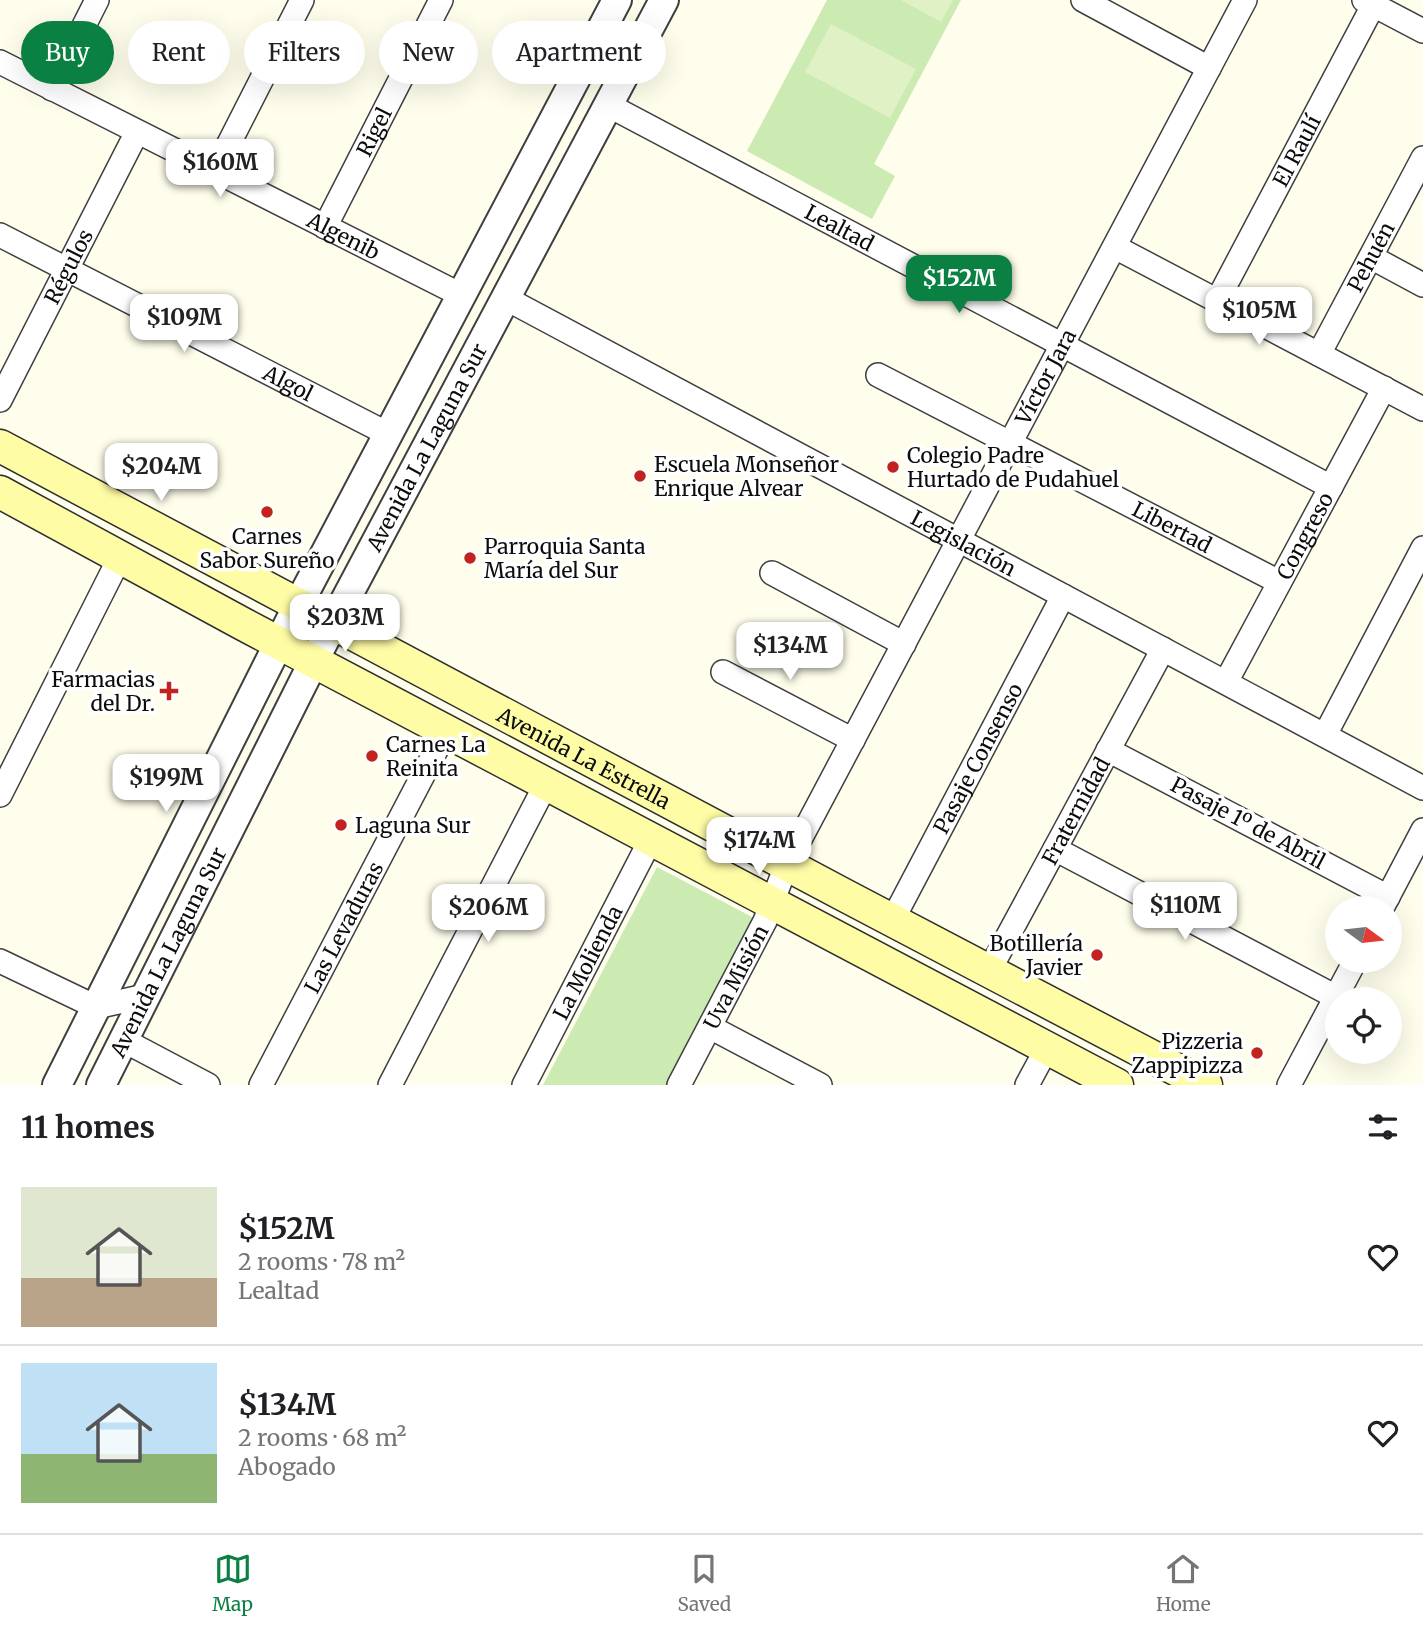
<!DOCTYPE html>
<html lang="en">
<head>
<meta charset="utf-8">
<style>
	body { margin:0; font-family:Merriweather,serif; background:#f2f2f2; color:#202124; height:100vh; display:flex; flex-direction:column; font-size:26px; white-space:nowrap }
	* { box-sizing:border-box; margin:0 }
	p { font-size:23px; color:#757577 }
	.icon { flex:none; width:38px; height:38px; fill:none; stroke:currentColor; stroke-width:2; stroke-linecap:round; stroke-linejoin:round }
	.map { position:relative; height:1085px; overflow:hidden }
	.sheet { display:flex; flex-direction:column; background:#fff; flex:1 }
	.sheet>* { flex:none }
	.guide { position:absolute; left:21px; top:21px; width:700px; height:63px; display:flex; gap:14px }
	.needle { width:46px; rotate:105deg }
	.controls { position:absolute; left:1325px; top:896px; display:grid; gap:14px }
	.controls a { display:grid; place-items:center; width:77px; height:77px; border-radius:50%; background:#fff; box-shadow:0 7px 28px #0002; font-size:35px }
	.price { position:absolute; translate:-50% -60px; padding:0 16px; border-radius:14px; background:#fff; color:#222; font-size:23px; line-height:46px; filter:drop-shadow(0 2px 4px #0008) }
	.price::after { content:''; position:absolute; left:50%; top:42px; width:21px; height:16px; margin-left:-10px; background:inherit; clip-path:polygon(0 0,100% 0,50% 100%) }
	.price.active { background:#0b8043; color:#fff }
	ul { padding:0; list-style:none }
	li { display:flex; align-items:center; gap:21px; height:175px; padding:0 21px }
	li+li { border-top:2px solid #e0e0e0 }
	li span { display:grid; place-items:center; flex:none; width:196px; height:140px; border-radius:0px; color:#555 }
	li>.icon { margin-inline-start:auto }
	span .icon { width:84px; height:84px; fill:#fffc; stroke-width:1 }
	li b { font-size:30px }
	h2 { display:flex; justify-content:space-between; align-items:center; height:84px; padding:0 21px; font-size:30px }
	.pill { padding:0 24px; border-radius:32px; background:#fff; box-shadow:0 7px 28px #0002; font-size:24px; line-height:63px }
	.pill.active { background:#0b8043; color:#fff }
	.menu { display:flex; justify-content:space-around; align-items:center; height:98px; border-top:2px solid #e0e0e0; background:#fff; font-size:19px; color:#757577 }
	.menu a { display:grid; justify-items:center; gap:4px }
	.menu .active { color:#0b8043 }
	.map>svg:first-child { display:block }
	.green { fill:#cbebb3 }
	.pitch { fill:#dff1c5 }
	.lines { fill:none; stroke-linecap:round; stroke-linejoin:round }
	.minor-casing { stroke:#3f3f3f; stroke-width:26 }
	.tertiary-casing { stroke:#3f3f3f; stroke-width:32 }
	.secondary-casing { stroke:#2e2e2e; stroke-width:35 }
	.minor { stroke:#fff; stroke-width:23 }
	.tertiary { stroke:#fff; stroke-width:28 }
	.secondary { stroke:#fffca6; stroke-width:32 }
	.poi-dot { fill:#c2231e; stroke:#fff; stroke-width:2.5 }
	.labels { text-anchor:middle; dominant-baseline:central; stroke-width:7; stroke-linejoin:round; paint-order:stroke }
	.street-label { font-size:21px; fill:#0c0c0c; stroke:#fff }
	.poi-label { font-size:21px; fill:#0c0c0c; stroke:#fff; text-anchor:start }
</style>
</head>
<body>
<div class="map">
<svg width="1423" height="1085" viewBox="0 0 1423 1085">
	<rect width="100%" height="100%" fill="#fffdeb"/>
	<g class="green">
		<path d="M827 0H961L874 164 895 176 872 219 747 151Z"/>
		<path d="M657 867 754 918 667 1085H543Z"/>
	</g>
	<g class="pitch">
		<path d="M901 0H953L941 22Z"/>
		<path d="M831 24 916 69 890 118 805 72Z"/>
	</g>
	<g class="lines">
		<g class="minor-casing">
			<g id="minor">
				<path d="M1083 0 1209 68"/>
				<path d="M1364 0 1423 31"/>
				<path id="s1" d="M0 62 461 295"/>
				<path d="M52 89 97 0"/>
				<path id="s2" d="M608 105 1331 487"/>
				<path d="M215 171 302 0"/>
				<path id="s3" d="M325 227 441 0"/>
				<path id="s4" d="M0 235 388 434"/>
				<path d="M1115 247 1423 409"/>
				<path d="M1371 257 1423 285"/>
				<path id="s5" d="M505 298 1423 788"/>
				<path id="s6" d="M1217 301 1376 0"/>
				<path id="s7" d="M1319 354 1423 158"/>
				<path id="s8" d="M878 375 1279 582"/>
				<path id="s9" d="M0 400 137 132"/>
				<path d="M772 573 904 644"/>
				<path d="M723 672 853 740"/>
				<path id="s10" d="M1226 682 1384 388"/>
				<path d="M1325 735 1423 548"/>
				<path d="M1108 750 1388 897"/>
				<path d="M0 795 120 557"/>
				<path d="M1055 849 1336 997"/>
				<path d="M1382 908 1423 830"/>
				<path id="s11" d="M892 921 1063 596"/>
				<path d="M0 961 96 1007 145 996"/>
				<path id="s12" d="M989 971 1163 649"/>
				<path d="M710 1027 820 1085"/>
				<path d="M123 1040 208 1085"/>
				<path id="s13" d="M261 1085 446 731"/>
				<path d="M390 1085 546 784"/>
				<path id="s14" d="M524 1085 651 839"/>
				<path id="s15" d="M679 1085 765 921 786 866 796 847 1245 0"/>
				<path d="M1027 1085 1047 1048"/>
				<path d="M1289 1085 1355 961"/>
			</g>
		</g>
		<g class="tertiary-casing">
			<g id="tertiary">
				<path d="M57 1085 297 607 617 0"/>
				<path id="s16" d="M101 1085 332 625 664 0"/>
			</g>
		</g>
		<g class="secondary-casing">
			<g id="secondary">
				<path id="s17" d="M0 446C401 662 803 874 1206 1085"/>
				<path d="M0 492 243 624 1117 1085"/>
			</g>
		</g>
		<use href="#minor" class="minor"/>
		<use href="#tertiary" class="tertiary"/>
		<use href="#secondary" class="secondary"/>
	</g>
	<g class="poi-dot">
		<circle cx="893" cy="467" r="7"/>
		<circle cx="640" cy="476" r="7"/>
		<circle cx="267" cy="512" r="7"/>
		<circle cx="470" cy="558" r="7"/>
		<path d="M165.5 680.5h7v7h7v7h-7v7h-7v-7h-7v-7h7z"/>
		<circle cx="372" cy="756" r="7"/>
		<circle cx="341" cy="825" r="7"/>
		<circle cx="1097" cy="955" r="7"/>
		<circle cx="1257" cy="1053" r="7"/>
	</g>
	<g class="labels">
		<g class="street-label">
			<text stroke="none"><textPath href="#s3" startOffset="107">Rigel</textPath></text>
			<text stroke="none"><textPath href="#s6" startOffset="170">El Raulí</textPath></text>
			<text stroke="none"><textPath href="#s2" startOffset="262">Lealtad</textPath></text>
			<text stroke="none"><textPath href="#s1" startOffset="385">Algenib</textPath></text>
			<text stroke="none"><textPath href="#s7" startOffset="110">Pehuén</textPath></text>
			<text stroke="none"><textPath href="#s9" startOffset="150">Régulos</textPath></text>
			<text stroke="none"><textPath href="#s15" startOffset="798">Víctor Jara</textPath></text>
			<text stroke="none"><textPath href="#s4" startOffset="324">Algol</textPath></text>
			<text stroke="none"><textPath href="#s16" startOffset="716">Avenida La Laguna Sur</textPath></text>
			<text stroke="none"><textPath href="#s8" startOffset="331">Libertad</textPath></text>
			<text stroke="none"><textPath href="#s10" startOffset="166">Congreso</textPath></text>
			<text stroke="none"><textPath href="#s5" startOffset="520">Legislación</textPath></text>
			<text stroke="none"><textPath href="#s17" startOffset="662">Avenida La Estrella</textPath></text>
			<text stroke="none"><textPath href="#s11" startOffset="184">Pasaje Consenso</textPath></text>
			<text stroke="none"><textPath href="#s12" startOffset="182">Fraternidad</textPath></text>
			<text transform="translate(1248 823) rotate(28)">Pasaje 1º de Abril</text>
			<text stroke="none"><textPath href="#s13" startOffset="178">Las Levaduras</textPath></text>
			<text stroke="none"><textPath href="#s16" startOffset="149">Avenida La Laguna Sur</textPath></text>
			<text stroke="none"><textPath href="#s14" startOffset="138">La Molienda</textPath></text>
			<text stroke="none"><textPath href="#s15" startOffset="122">Uva Misión</textPath></text>
		</g>
		<g class="poi-label">
			<text x="907" y="455">Colegio Padre<tspan x="907" dy="24">Hurtado de Pudahuel</tspan></text>
			<text x="654" y="464">Escuela Monseñor<tspan x="654" dy="24">Enrique Alvear</tspan></text>
			<text x="267" y="536" text-anchor="middle">Carnes<tspan x="267" dy="24">Sabor Sureño</tspan></text>
			<text x="484" y="546">Parroquia Santa<tspan x="484" dy="24">María del Sur</tspan></text>
			<text x="155" y="679" text-anchor="end">Farmacias<tspan x="155" dy="24">del Dr.</tspan></text>
			<text x="386" y="744">Carnes La<tspan x="386" dy="24">Reinita</tspan></text>
			<text x="355" y="825">Laguna Sur</text>
			<text x="1083" y="943" text-anchor="end">Botillería<tspan x="1083" dy="24">Javier</tspan></text>
			<text x="1243" y="1041" text-anchor="end">Pizzeria<tspan x="1243" dy="24">Zappipizza</tspan></text>
		</g>
	</g>
</svg>
<div class="controls">
<a><svg class="needle" viewBox="-14 -14 28 28"><path d="M0-13l5 13h-10z" fill="#e53935"/><path d="M0 13l5-13h-10z" fill="#757577"/></svg></a>
<a><svg class="icon" aria-label="locate" viewBox="0 0 24 24"><circle cx="12" cy="12" r="6"/><path d="M12 2v4M12 18v4M2 12h4M18 12h4"/></svg></a>
</div>
<b class="price" style="left:220px;top:199px">$160M</b>
<b class="price active" style="left:959px;top:315px">$152M</b>
<b class="price" style="left:1259px;top:347px">$105M</b>
<b class="price" style="left:184px;top:354px">$109M</b>
<b class="price" style="left:161px;top:503px">$204M</b>
<b class="price" style="left:345px;top:654px">$203M</b>
<b class="price" style="left:790px;top:682px">$134M</b>
<b class="price" style="left:166px;top:814px">$199M</b>
<b class="price" style="left:759px;top:877px">$174M</b>
<b class="price" style="left:1185px;top:942px">$110M</b>
<b class="price" style="left:488px;top:944px">$206M</b>
<div class="guide">
<a class="pill active">Buy</a>
<a class="pill">Rent</a>
<a class="pill">Filters</a>
<a class="pill">New</a>
<a class="pill">Apartment</a>
</div>
</div>
<section class="sheet">
<h2>11 homes<svg class="icon" aria-label="filters" viewBox="0 0 24 24"><path d="M4 7h16M4 17h16"/><circle cx="9" cy="7" r="2"/><circle cx="15" cy="17" r="2"/></svg></h2>
<ul>
<li><span style="background:linear-gradient(#dfe7d0 65%,#b9a48a 0)"><svg class="icon" aria-label="home" viewBox="0 0 24 24"><path d="M3 11l9-7 9 7M6 9v11h12V9"/></svg></span><div><b>$152M</b><p>2 rooms · 78 m²</p><p>Lealtad</p></div><svg class="icon" aria-label="heart" viewBox="0 0 24 24"><path d="M12 20l-8-8c-3-5 5-10 8-4 3-6 11-1 8 4z"/></svg></li>
<li><span style="background:linear-gradient(#bfe0f5 65%,#8fb573 0)"><svg class="icon" aria-label="home" viewBox="0 0 24 24"><path d="M3 11l9-7 9 7M6 9v11h12V9"/></svg></span><div><b>$134M</b><p>2 rooms · 68 m²</p><p>Abogado</p></div><svg class="icon" aria-label="heart" viewBox="0 0 24 24"><path d="M12 20l-8-8c-3-5 5-10 8-4 3-6 11-1 8 4z"/></svg></li>
</ul>
</section>
<nav class="menu">
<a class="active"><svg class="icon" aria-label="map" viewBox="0 0 24 24"><path d="M3 6l6-2 6 2 6-2v14l-6 2-6-2-6 2zM9 4v14M15 6v14"/></svg>Map</a>
<a><svg class="icon" aria-label="saved" viewBox="0 0 24 24"><path d="M7 4h10v16l-5-4-5 4z"/></svg>Saved</a>
<a><svg class="icon" aria-label="home" viewBox="0 0 24 24"><path d="M3 11l9-7 9 7M6 9v11h12V9"/></svg>Home</a>
</nav>
</body>
</html>
